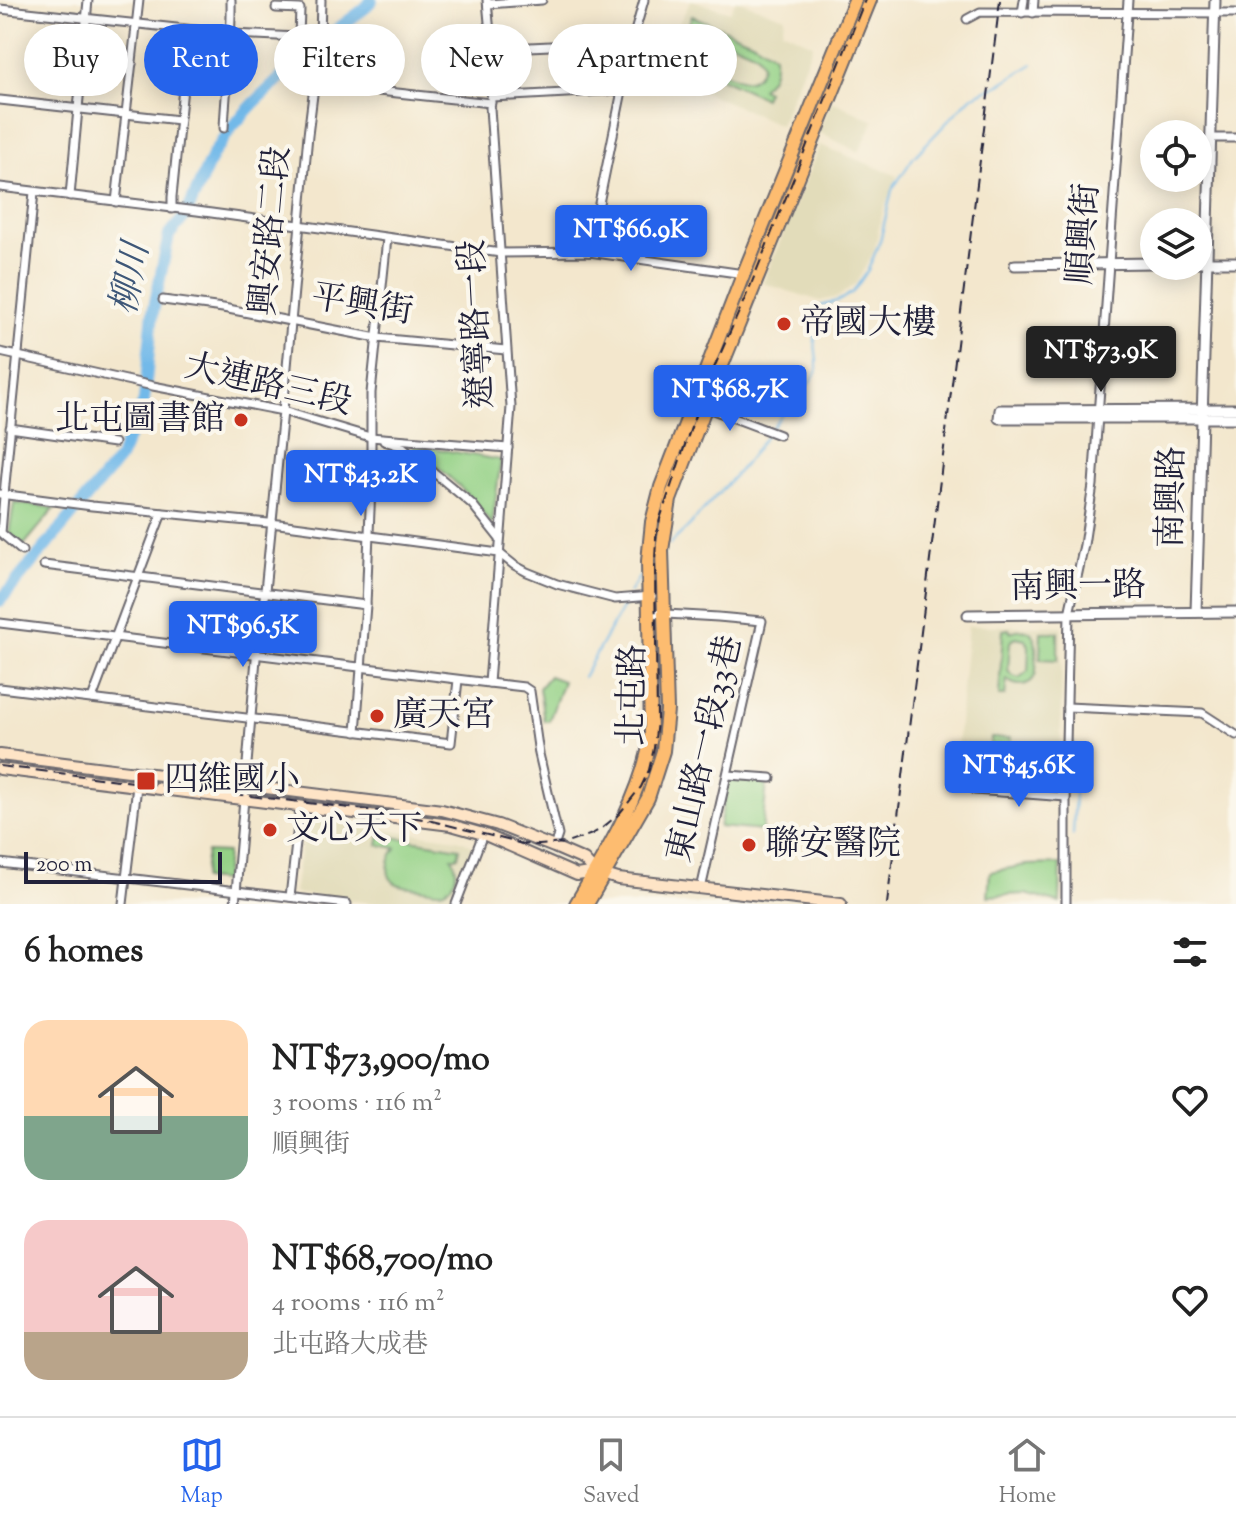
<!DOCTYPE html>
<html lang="en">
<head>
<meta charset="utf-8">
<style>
	body { margin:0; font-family:"Sorts Mill Goudy","Noto Serif TC",serif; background:#f2f2f2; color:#222; height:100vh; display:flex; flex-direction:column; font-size:30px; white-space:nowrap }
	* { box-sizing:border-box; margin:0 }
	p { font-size:26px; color:#767676 }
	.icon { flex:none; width:44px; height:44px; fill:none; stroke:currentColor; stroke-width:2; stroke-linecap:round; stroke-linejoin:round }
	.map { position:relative; height:904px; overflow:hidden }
	.side { display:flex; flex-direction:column; background:#fff; flex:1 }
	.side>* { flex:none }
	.banner { position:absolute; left:24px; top:24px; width:800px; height:72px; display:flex; gap:16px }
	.fabs { position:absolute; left:1140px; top:120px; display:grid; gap:16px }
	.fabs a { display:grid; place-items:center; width:72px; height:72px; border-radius:50%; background:#fff; box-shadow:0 4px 20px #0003; font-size:40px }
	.scale { position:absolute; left:24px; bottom:20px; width:198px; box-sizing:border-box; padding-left:8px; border:4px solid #22223b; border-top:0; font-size:22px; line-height:28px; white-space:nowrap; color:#22223b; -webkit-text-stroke:6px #fbf7ec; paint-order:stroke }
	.price { position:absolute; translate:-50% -68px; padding:0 18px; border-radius:8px; background:#2563eb; color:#fff; font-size:26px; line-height:52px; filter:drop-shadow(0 2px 4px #0008) }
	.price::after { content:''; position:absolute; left:50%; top:48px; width:24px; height:18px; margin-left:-12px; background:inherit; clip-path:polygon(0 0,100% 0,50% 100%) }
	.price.selected { background:#222; color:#fff }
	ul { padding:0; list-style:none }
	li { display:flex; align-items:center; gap:24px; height:200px; padding:0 24px }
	li span { display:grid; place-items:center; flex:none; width:224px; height:160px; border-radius:24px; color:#555 }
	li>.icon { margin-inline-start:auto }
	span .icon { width:96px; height:96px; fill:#fffc; stroke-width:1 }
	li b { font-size:34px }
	h2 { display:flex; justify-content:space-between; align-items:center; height:96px; padding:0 24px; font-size:34px }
	.pill { padding:0 28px; border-radius:36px; background:#fff; box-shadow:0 4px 20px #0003; font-size:28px; line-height:72px }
	.pill.selected { background:#2563eb; color:#fff }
	.tab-bar { display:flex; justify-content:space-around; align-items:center; height:112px; border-top:2px solid #e0e0e0; background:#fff; font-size:22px; color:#767676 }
	.tab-bar a { display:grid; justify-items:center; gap:4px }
	.tab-bar .selected { color:#2563eb }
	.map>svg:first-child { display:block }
	.built { fill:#e2dcba }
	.green { fill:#95d287; stroke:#5c7a61; stroke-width:2; fill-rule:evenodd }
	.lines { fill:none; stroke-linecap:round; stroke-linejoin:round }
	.stream { stroke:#72b9e9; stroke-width:2 }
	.river { stroke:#72b9e9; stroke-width:12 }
	.minor-casing { stroke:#6b676e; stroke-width:11 }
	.tertiary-casing { stroke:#6b676e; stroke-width:13 }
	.secondary-casing { stroke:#6b676e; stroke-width:14 }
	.primary-casing { stroke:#6b676e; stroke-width:16 }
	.minor { stroke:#fff; stroke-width:7 }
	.tertiary { stroke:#fff; stroke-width:9 }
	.secondary { stroke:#fee4c6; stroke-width:10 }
	.primary { stroke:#fdbc70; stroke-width:12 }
	.rail { stroke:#22223b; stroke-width:2; stroke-dasharray:12 6; stroke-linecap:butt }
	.poi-dot { fill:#c8321e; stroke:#fbf7ec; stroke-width:3 }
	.labels { text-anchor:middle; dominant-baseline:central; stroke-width:8; stroke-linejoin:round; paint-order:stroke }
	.street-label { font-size:34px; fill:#22223b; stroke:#fbf7ec }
	.poi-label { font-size:34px; fill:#22223b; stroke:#fbf7ec; text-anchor:start }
	.water-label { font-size:36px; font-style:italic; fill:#3e5778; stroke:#fbf7ec }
</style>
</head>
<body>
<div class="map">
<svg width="1236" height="904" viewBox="0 0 1236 904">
	<rect width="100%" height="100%" fill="#fbf7ec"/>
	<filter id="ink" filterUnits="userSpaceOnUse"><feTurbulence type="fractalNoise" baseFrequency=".0125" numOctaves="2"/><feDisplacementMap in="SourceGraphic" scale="16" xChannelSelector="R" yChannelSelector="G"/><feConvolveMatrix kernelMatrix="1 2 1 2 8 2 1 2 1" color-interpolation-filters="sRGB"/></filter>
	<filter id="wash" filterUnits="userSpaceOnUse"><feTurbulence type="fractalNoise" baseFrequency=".006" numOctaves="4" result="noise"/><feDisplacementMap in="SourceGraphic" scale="32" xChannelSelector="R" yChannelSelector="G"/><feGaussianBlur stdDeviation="1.8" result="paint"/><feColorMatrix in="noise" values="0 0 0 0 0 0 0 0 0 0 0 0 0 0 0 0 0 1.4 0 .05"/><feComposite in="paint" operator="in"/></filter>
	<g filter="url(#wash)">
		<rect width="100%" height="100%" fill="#f3e7cd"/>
		<g class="built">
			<path d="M691 0 730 12 736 0 785 17 782 30 813 44 780 125 655 70Z"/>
			<path d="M832 101 874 121 859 152 818 132Z"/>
			<path d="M820 145 898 176 883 210 874 251 856 283 838 297 820 301 763 283Z"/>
			<path d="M968 626H1062L1060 787 1052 792 957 781 954 778Z"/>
			<path d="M309 819 457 839 470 844 472 847 450 904H379L294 893 305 822Z"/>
		</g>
		<g class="green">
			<path d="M692 16 754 42 774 55C775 69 773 79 761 88L767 91 764 98 672 56 675 49 682 51C679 39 683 32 693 26L689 23ZM703 30 756 53C760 59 764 64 760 71 757 77 751 81 744 80 733 78 702 62 691 55L687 50V40L695 32Z"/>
			<path d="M414 445 501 460 492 525C471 495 444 470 413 448Z"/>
			<path d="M14 503 55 508 24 545 9 533Z"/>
			<path d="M1009 629 1010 632C1032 624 1037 636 1036 656 1036 662 1037 671 1035 676 1029 688 1014 687 1007 679L1005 696H999L1003 630ZM1015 637 1025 639 1029 646 1028 671 1019 678 1013 676 1008 671 1010 642Z"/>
			<path d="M1041 632H1058V660L1040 659Z"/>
			<path d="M549 676 563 681 549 721H544L539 688Z"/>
			<path d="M991 738H1011V761L992 759V757H990Z"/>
			<path d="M729 778 767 783 762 831 719 827Z"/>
			<path d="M380 835 460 848 458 857H452C458 868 458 884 444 890 437 893 427 889 419 888 413 887 406 887 400 885 382 879 388 859 396 848L378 845Z"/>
			<path d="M207 852 227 853 224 881 203 879Z"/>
			<path d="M1061 864 1060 903 1025 894 988 896 990 872 1026 865Z"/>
		</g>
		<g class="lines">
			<g class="stream">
				<path d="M670 544 688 527 744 465 787 408 809 384 817 371V361L811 309 840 300 853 292 868 270 880 241 892 190 913 158 971 97 1002 83 1033 64"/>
				<path d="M629 593 640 576"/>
				<path d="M583 677 625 603"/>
				<path d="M1070 736 1077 751 1073 835"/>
			</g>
			<path class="river" d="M0 601 119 459 144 401 153 312 169 235 186 215 213 154 232 127 254 103 313 47 364 9 372 0"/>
		</g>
	</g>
	<g filter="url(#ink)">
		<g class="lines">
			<g class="minor-casing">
				<g id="minor">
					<path d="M487 0C490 36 495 73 490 108L511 407 489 683 524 687 530 691 539 754 558 835 554 847"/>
					<path d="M488 4 542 0"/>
					<path d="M276 8 300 9 299 36"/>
					<path d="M0 9 232 34 320 38"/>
					<path d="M1022 13 1024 0"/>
					<path d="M1033 13 1034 0"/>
					<path d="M967 19 980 12 1236 13"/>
					<path d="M491 49 632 42"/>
					<path d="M83 56 132 64"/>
					<path d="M199 72 227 73"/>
					<path d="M313 84 491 103"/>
					<path d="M492 97 621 90"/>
					<path d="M0 100 179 120"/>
					<path d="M224 128C226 85 232 43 231 0"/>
					<path d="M1211 138H1236"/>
					<path d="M0 187 197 211 501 253 589 252 744 274"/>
					<path d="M70 196 88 0"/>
					<path d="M116 202 139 0"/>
					<path d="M172 209V197L185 68"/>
					<path d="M589 252 632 42 644 0"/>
					<path d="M163 300 223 308 377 338 506 350"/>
					<path d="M0 352 153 386 283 411 370 437 508 448"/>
					<path d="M705 407 779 435"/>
					<path d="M10 428 114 443"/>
					<path d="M384 441 403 447 472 504 499 538"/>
					<path d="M0 494 92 506 279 524 499 553 514 565 527 572 557 584 615 599 652 596"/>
					<path d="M22 551 1 533 5 484 34 192"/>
					<path d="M44 565 366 605"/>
					<path d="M649 613 718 617 762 621 701 889"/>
					<path d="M0 623 489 683"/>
					<path d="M0 688 451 743 458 680"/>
					<path d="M92 699 162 513"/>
					<path d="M1067 707 1202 713 1236 735"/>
					<path d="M356 732 366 605 371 486V393L387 238"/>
					<path d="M728 775 771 778"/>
					<path d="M974 790 1066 797"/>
					<path d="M0 863 347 904"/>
					<path d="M290 897 300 807"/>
					<path d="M123 904 137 786"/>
					<path d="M235 904 257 647 265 591 283 411 308 135 320 38 321 0"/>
					<path d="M456 904 483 834"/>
					<path d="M1066 904V744L1069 614 1084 545 1093 485 1128 0"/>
				</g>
			</g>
			<g class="tertiary-casing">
				<g id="tertiary">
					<path d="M1198 262H1236"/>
					<path d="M1015 265 1154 263"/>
					<path d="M1236 409 1000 410 999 418H1236"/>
					<path d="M1196 612C1201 408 1210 204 1215 0"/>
					<path d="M968 615 1236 612"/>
				</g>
			</g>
			<g class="secondary-casing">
				<g id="secondary">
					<path d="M0 755 442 810 498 825 554 847 584 860 595 872"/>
					<path d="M0 769 451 825 483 834 577 875 595 872 618 879 841 904"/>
				</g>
			</g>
			<g class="primary-casing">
				<g id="primary">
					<path d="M576 904C606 853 642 795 651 736L648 561 652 522 661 487 741 280 855 0"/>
					<path d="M587 904 648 798 663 751 667 710 662 550 670 500 714 385 870 0"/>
				</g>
			</g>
			<use href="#minor" class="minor"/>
			<use href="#tertiary" class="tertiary"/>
			<use href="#secondary" class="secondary"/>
			<use href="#primary" class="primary"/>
			<g class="rail">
				<path d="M0 766 375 811 428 820 523 844 539 845 567 843 592 834 601 829 619 814 641 787 649 770 654 748 657 721 655 563 656 537 660 519 702 395 750 287 865 0"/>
				<path d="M887 904 1000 0"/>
			</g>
		</g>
	</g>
	<g class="poi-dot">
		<circle cx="784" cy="324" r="8"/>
		<circle cx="241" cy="420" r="8"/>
		<circle cx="377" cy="716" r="8"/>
		<rect x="136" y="771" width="20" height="20" rx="4"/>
		<circle cx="270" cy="830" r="8"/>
		<circle cx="749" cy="845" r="8"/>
	</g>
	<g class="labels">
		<g class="street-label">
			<text transform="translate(272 231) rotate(-85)">興安路二段</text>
			<text transform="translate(1085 234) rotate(-86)">順興街</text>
			<text transform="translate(362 306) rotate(9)">平興街</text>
			<text transform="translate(478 324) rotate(-93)">遼寧路一段</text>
			<text transform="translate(268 386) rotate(13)">大連路三段</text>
			<text transform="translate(1173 497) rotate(-89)">南興路</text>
			<text transform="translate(1078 588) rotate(-1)">南興一路</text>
			<text transform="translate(634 695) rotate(-89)">北屯路</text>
			<text transform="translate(706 749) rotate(-77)">東山路一段33巷</text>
		</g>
		<g class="poi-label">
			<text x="800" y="324">帝國大樓</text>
			<text x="225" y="420" text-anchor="end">北屯圖書館</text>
			<text x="393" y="716">廣天宮</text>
			<text x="164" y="781">四維國小</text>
			<text x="286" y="830">文心天下</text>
			<text x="765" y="845">聯安醫院</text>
		</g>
		<g class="water-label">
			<text transform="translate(132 279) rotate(-79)">柳川</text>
		</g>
	</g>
</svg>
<div class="fabs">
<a><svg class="icon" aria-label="locate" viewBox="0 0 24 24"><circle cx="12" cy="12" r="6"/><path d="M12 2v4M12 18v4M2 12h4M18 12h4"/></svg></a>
<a><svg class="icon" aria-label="layers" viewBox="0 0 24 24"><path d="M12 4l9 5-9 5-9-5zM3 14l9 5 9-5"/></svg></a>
</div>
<div class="scale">200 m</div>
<b class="price" style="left:631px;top:273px">NT$66.9K</b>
<b class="price selected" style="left:1101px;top:394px">NT$73.9K</b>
<b class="price" style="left:730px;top:433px">NT$68.7K</b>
<b class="price" style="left:361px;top:518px">NT$43.2K</b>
<b class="price" style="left:243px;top:669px">NT$96.5K</b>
<b class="price" style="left:1019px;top:809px">NT$45.6K</b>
<div class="banner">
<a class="pill">Buy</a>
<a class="pill selected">Rent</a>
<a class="pill">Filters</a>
<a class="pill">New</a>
<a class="pill">Apartment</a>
</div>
</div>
<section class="side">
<h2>6 homes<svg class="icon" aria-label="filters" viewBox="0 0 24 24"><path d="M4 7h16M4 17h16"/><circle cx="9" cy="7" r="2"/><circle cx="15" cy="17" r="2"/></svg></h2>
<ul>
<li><span style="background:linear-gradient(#ffd9b3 60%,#7fa58c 0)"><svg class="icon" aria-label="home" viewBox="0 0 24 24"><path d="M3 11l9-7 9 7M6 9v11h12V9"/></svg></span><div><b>NT$73,900/mo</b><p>3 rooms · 116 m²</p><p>順興街</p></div><svg class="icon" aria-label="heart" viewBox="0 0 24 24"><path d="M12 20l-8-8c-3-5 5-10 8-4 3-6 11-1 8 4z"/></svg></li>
<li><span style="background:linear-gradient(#f6c9c9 70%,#b9a48a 0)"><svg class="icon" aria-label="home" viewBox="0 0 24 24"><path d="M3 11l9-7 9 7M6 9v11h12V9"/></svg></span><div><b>NT$68,700/mo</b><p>4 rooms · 116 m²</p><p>北屯路大成巷</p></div><svg class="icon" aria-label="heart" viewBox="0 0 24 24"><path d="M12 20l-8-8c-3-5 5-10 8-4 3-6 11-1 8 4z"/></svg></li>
</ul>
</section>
<nav class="tab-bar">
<a class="selected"><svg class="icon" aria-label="map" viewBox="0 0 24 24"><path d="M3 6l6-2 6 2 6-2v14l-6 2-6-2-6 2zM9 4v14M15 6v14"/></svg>Map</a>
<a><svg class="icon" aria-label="saved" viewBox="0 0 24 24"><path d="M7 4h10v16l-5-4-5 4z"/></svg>Saved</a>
<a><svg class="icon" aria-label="home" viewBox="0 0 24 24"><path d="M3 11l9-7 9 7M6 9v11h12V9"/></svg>Home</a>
</nav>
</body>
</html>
